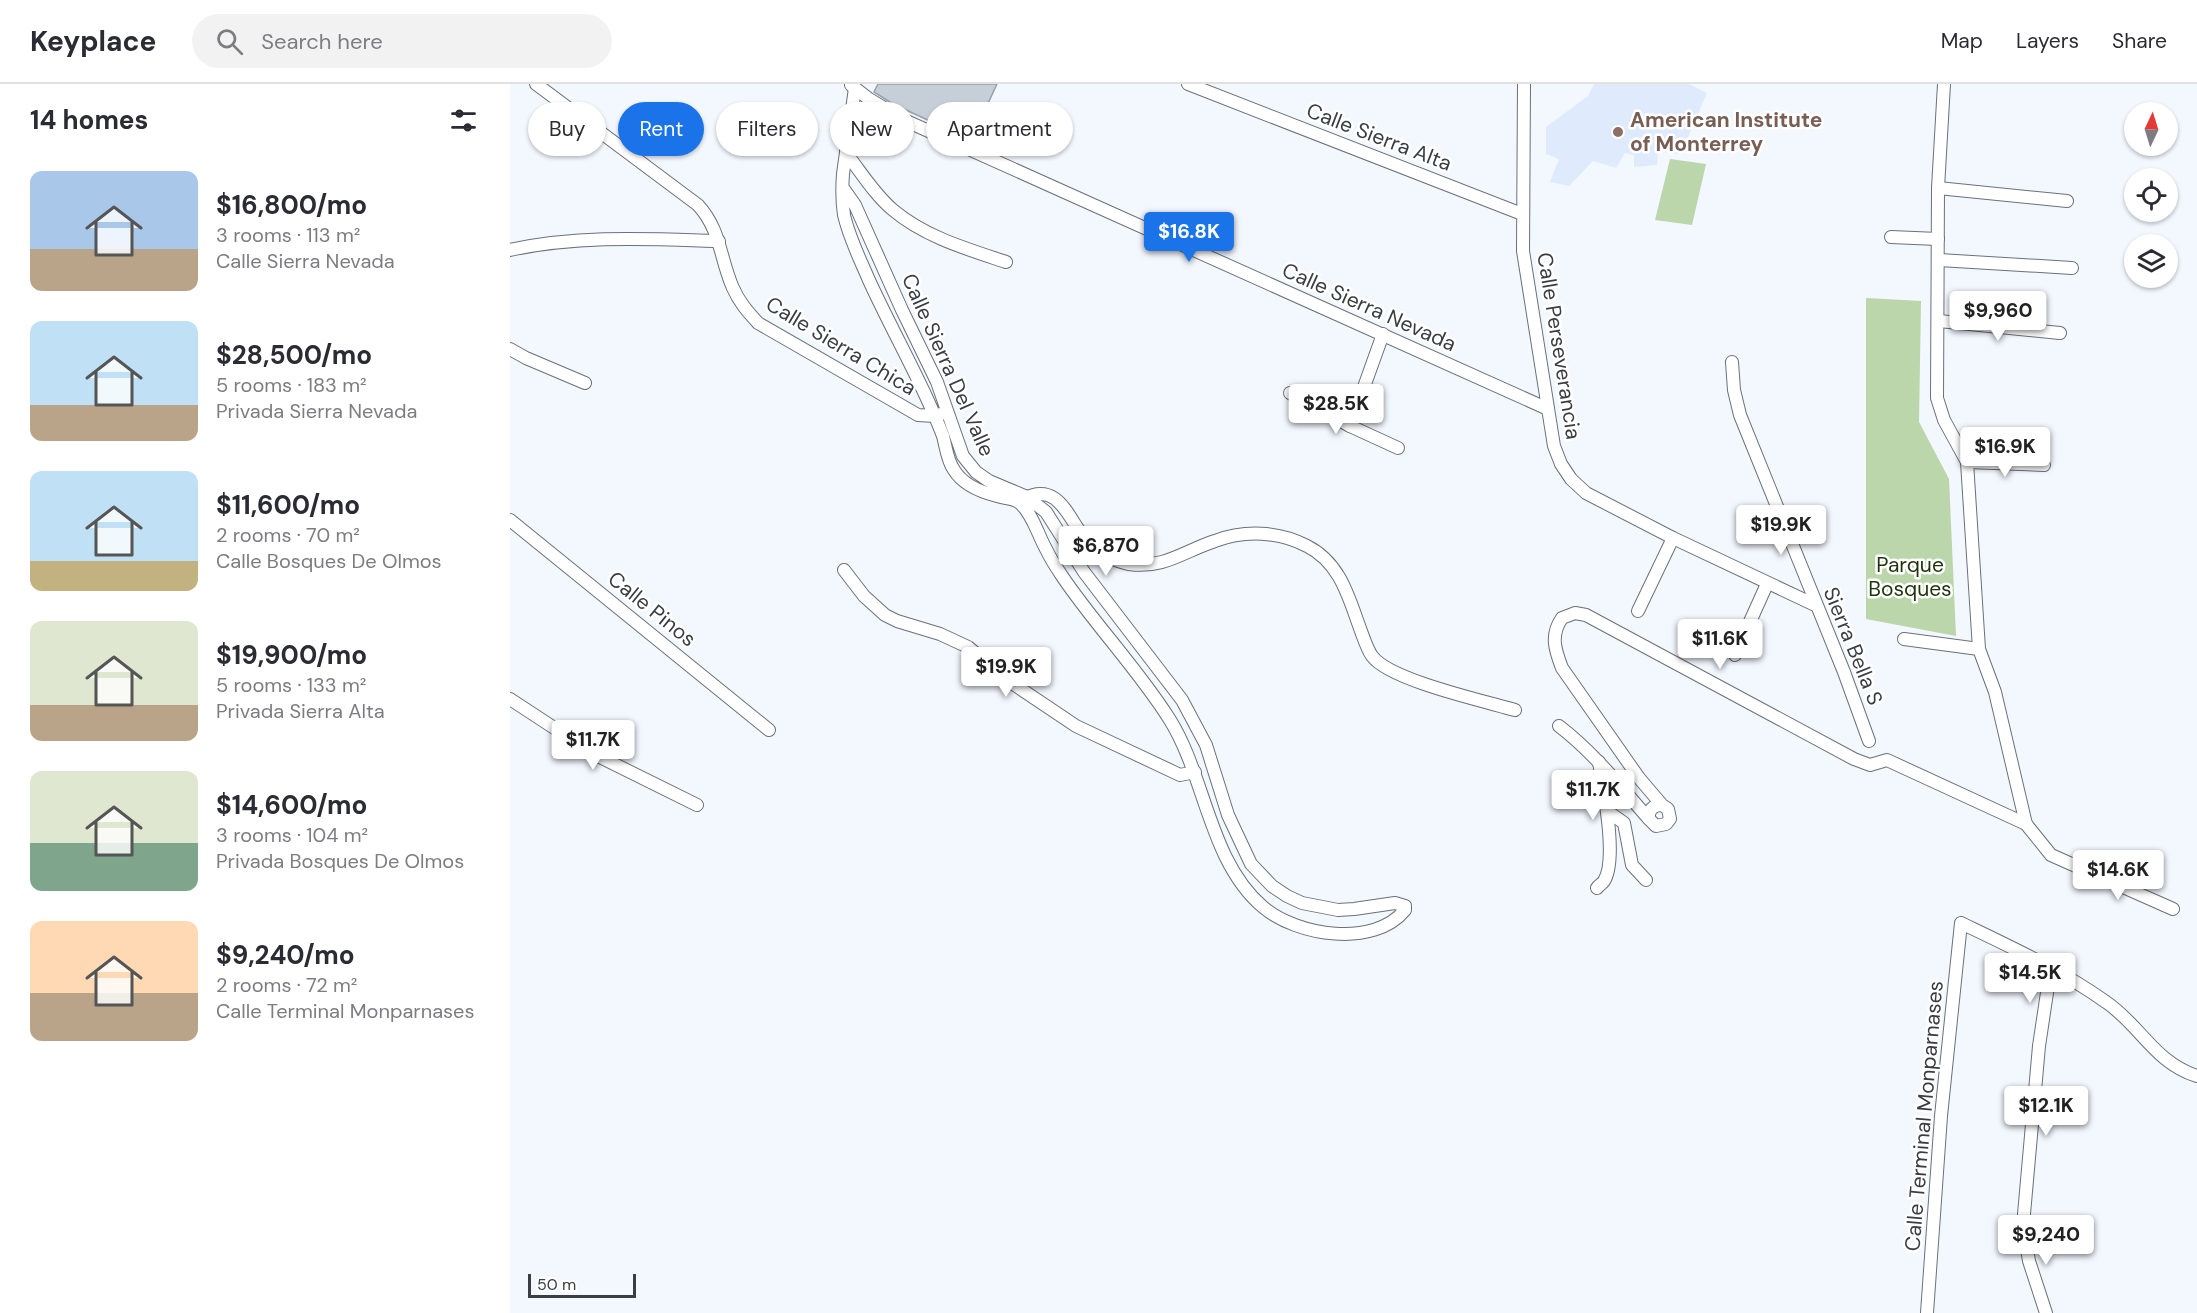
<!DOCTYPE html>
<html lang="en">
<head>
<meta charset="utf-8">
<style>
	body { margin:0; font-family:"DM Sans",sans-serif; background:#f2f2f3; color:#2b2b33; height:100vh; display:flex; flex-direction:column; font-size:22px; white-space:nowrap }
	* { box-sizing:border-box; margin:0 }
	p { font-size:20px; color:#7c7c81 }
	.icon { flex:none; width:33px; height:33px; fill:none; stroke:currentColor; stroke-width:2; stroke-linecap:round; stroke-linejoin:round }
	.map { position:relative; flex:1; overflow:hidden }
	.details { display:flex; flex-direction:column; background:#fff; width:510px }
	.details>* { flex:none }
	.top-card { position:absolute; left:18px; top:18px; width:570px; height:54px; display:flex; gap:12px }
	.needle { width:39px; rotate:4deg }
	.controls { position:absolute; left:1614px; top:18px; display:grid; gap:12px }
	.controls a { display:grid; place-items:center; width:54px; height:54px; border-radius:50%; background:#fff; box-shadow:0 2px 4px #0004; font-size:30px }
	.scale { position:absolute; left:18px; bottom:15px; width:108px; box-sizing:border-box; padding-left:6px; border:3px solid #3a3d41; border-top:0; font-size:16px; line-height:21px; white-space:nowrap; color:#3a3d41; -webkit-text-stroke:4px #fff; paint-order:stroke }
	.price { position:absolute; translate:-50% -51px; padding:0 14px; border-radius:6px; background:#fff; color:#222; font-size:20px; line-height:39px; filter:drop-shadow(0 2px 3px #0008) }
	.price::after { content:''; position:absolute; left:50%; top:36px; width:18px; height:14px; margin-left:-9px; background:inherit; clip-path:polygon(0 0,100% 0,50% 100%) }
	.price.selected { background:#1a73e8; color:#fff }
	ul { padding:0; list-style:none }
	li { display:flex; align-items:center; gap:18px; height:150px; padding:0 30px }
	li span { display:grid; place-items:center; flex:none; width:168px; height:120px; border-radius:12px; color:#555 }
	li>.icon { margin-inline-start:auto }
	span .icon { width:72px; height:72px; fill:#fffc; stroke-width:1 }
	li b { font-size:26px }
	h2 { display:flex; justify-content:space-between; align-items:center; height:72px; padding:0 30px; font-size:26px }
	.tag { padding:0 21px; border-radius:27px; background:#fff; box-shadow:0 2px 4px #0004; font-size:21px; line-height:54px }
	.tag.selected { background:#1a73e8; color:#fff }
	header { display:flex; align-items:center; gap:36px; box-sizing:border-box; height:84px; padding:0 30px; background:#fff; border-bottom:2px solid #e1e1e2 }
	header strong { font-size:28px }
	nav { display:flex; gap:33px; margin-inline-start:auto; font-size:21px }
	.search { width:420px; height:54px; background:#f2f2f3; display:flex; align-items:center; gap:15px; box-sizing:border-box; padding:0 21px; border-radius:33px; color:#7c7c81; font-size:22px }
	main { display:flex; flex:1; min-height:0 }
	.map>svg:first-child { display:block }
	.built { fill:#dfebfc }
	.green { fill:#bad6aa }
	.building { fill:#c6ced8; stroke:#9aa1ab; stroke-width:1.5 }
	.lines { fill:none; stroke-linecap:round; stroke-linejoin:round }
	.minor-casing { stroke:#6a717a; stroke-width:14 }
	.minor { stroke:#fff; stroke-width:12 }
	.education-dot { fill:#8d6e63; stroke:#fff; stroke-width:2 }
	.labels { text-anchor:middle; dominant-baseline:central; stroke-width:5; stroke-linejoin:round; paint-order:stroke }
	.education-label { font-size:21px; font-weight:bold; fill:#785e54; stroke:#fff; text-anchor:start }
	.street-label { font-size:21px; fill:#3a3d41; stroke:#fff }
	.park-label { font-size:21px; fill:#1d340c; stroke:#fff }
</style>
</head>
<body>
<header>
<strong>Keyplace</strong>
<div class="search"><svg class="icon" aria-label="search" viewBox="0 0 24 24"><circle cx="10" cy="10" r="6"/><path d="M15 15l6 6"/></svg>Search here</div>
<nav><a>Map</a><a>Layers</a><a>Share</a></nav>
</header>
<main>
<section class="details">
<h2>14 homes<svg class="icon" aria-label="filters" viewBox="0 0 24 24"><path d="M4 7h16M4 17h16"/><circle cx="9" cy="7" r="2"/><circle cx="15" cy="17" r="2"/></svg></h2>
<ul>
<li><span style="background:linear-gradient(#a9c7e8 65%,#b9a48a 0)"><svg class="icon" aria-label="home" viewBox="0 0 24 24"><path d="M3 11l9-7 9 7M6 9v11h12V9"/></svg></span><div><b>$16,800/mo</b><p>3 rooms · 113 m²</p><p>Calle Sierra Nevada</p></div></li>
<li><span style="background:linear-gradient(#bfe0f5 70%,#b9a48a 0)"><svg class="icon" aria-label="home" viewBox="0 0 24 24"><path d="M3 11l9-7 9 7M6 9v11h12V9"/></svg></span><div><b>$28,500/mo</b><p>5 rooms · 183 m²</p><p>Privada Sierra Nevada</p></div></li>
<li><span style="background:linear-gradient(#bfe0f5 75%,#c2b280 0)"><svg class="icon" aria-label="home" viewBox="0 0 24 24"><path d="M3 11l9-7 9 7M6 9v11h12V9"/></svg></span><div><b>$11,600/mo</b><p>2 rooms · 70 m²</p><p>Calle Bosques De Olmos</p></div></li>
<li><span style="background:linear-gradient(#dfe7d0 70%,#b9a48a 0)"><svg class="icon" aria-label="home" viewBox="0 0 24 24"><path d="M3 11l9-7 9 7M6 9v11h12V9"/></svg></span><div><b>$19,900/mo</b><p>5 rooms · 133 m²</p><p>Privada Sierra Alta</p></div></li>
<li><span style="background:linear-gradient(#dfe7d0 60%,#7fa58c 0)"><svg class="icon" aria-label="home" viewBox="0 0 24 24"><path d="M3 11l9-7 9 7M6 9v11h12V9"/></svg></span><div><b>$14,600/mo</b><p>3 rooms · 104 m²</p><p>Privada Bosques De Olmos</p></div></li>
<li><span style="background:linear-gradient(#ffd9b3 60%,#b9a48a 0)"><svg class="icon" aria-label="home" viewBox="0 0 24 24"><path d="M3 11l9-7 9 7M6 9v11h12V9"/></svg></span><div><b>$9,240/mo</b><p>2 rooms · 72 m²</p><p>Calle Terminal Monparnases</p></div></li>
</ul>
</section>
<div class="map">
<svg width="1687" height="1229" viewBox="0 0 1687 1229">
	<rect width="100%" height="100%" fill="#f3f7fe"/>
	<path class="built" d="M1084 0H1179L1197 9 1177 56 1168 54V70L1148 67 1147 81 1124 83V71L1115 69 1106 84 1083 77 1059 102 1040 98 1049 75 1036 70V43L1078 12Z"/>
	<g class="green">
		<path d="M1160 75 1196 80 1182 141 1145 136Z"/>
		<path d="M1356 214 1411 217 1409 338 1439 395 1446 552 1356 535Z"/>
	</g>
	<path class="building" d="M368 0H487L461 56 383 20 364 8Z"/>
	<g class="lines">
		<g class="minor-casing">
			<g id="minor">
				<path d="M26 0 188 121C211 146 210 175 223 204 229 218 238 228 248 239L408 331 425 332 431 330"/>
				<path d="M678 0 1012 130"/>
				<path d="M1014 0 1013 167 1044 362 1051 380 1061 395 1076 409 1163 454 1305 521"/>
				<path d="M1434 0 1428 104 1427 314 1434 336 1457 378 1469 565 1485 608 1516 740"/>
				<path d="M341 1 359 15 394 36 1038 325"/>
				<path d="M336 69C351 88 364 110 383 126 415 153 457 165 496 178"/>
				<path d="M333 104 345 121 392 226 427 298 453 372 466 388 479 397 517 413 536 428 574 488 672 616 696 661 718 731 741 780 762 802 777 812 792 819 828 826 844 825 885 819 895 822V826C864 864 787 852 753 823 699 777 696 694 660 636 628 585 585 541 552 492 546 483 540 474 536 465 528 451 523 431 511 420 505 414 495 415 487 412 471 408 453 401 444 386 437 376 436 363 433 352 429 341 424 330 419 319 400 277 377 236 358 194 349 173 339 153 334 131 332 118 332 103 333 90L345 4"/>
				<path d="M1428 104 1557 117"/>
				<path d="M1381 153 1428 155"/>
				<path d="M0 166C69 151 139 155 209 157"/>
				<path d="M1429 176 1562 184"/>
				<path d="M1429 237 1550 249"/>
				<path d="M0 265 16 274 75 299"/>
				<path d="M1222 278 1224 306 1230 331 1334 588 1359 657"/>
				<path d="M780 309 840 342 888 364"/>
				<path d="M840 342 873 250"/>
				<path d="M1457 378 1534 381"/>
				<path d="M513 415C549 396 558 435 576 456 587 468 603 477 619 480 654 485 674 467 705 457 734 446 769 447 797 462 831 479 839 515 851 547 854 555 857 565 862 572 879 596 974 617 1005 626"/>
				<path d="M0 436 259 646"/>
				<path d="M334 486 354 512 375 531 387 537 430 550 458 563 499 597 566 642 670 691 685 688"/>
				<path d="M1128 527 1163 454"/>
				<path d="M1394 555 1469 565"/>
				<path d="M1225 571 1257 500"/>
				<path d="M0 615 84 670 187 721"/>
				<path d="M1049 642C1083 668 1110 702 1139 735"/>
				<path d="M1152 721C1143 721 1138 726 1139 735L1146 742 1156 740 1160 735 1158 725 1152 721 1129 694 1052 584C1045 566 1040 551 1052 534L1065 529 1076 531 1344 675 1360 681 1377 676 1516 740 1541 771 1663 825"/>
				<path d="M1097 727 1114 739 1122 781 1136 796"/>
				<path d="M1087 804C1089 801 1092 800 1094 797 1108 775 1093 704 1089 678"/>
				<path d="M1417 1229 1431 1032 1451 839C1501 863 1551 886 1596 918 1630 941 1645 979 1687 992"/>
				<path d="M1536 1229 1519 1177 1513 1141 1529 962 1541 882"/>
			</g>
		</g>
		<use href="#minor" class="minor"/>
	</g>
	<circle class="education-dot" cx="1108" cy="48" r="6"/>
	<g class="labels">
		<g class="education-label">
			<text x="1120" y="36">American Institute<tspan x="1120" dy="24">of Monterrey</tspan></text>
		</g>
		<g class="street-label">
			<text transform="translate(869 53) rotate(21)">Calle Sierra Alta</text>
			<text transform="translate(859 223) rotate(24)">Calle Sierra Nevada</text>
			<text transform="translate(331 262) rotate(31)">Calle Sierra Chica</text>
			<text transform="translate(1049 262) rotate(81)">Calle Perseverancia</text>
			<text transform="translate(438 281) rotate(66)">Calle Sierra Del Valle</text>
			<text transform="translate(142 525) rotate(39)">Calle Pinos</text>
			<text transform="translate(1343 562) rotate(68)">Sierra Bella S</text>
			<text transform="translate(1414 1032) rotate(-85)">Calle Terminal Monparnases</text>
		</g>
		<g class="park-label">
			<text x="1400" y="481">Parque<tspan x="1400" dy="24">Bosques</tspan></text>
		</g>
	</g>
</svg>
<div class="controls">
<a><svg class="needle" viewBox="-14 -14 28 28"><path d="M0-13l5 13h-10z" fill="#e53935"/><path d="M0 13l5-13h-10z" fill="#7c7c81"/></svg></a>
<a><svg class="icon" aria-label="locate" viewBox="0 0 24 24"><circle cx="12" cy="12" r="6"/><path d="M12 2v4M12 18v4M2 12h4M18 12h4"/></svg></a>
<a><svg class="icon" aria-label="layers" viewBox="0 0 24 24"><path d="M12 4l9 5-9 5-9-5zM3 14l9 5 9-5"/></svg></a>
</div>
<div class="scale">50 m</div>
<b class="price selected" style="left:679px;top:179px">$16.8K</b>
<b class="price" style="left:1488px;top:258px">$9,960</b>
<b class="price" style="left:826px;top:351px">$28.5K</b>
<b class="price" style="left:1495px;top:394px">$16.9K</b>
<b class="price" style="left:1271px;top:472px">$19.9K</b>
<b class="price" style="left:596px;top:493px">$6,870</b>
<b class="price" style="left:1210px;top:586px">$11.6K</b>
<b class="price" style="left:496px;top:614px">$19.9K</b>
<b class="price" style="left:83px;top:687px">$11.7K</b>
<b class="price" style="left:1083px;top:737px">$11.7K</b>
<b class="price" style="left:1608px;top:817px">$14.6K</b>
<b class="price" style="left:1520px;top:920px">$14.5K</b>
<b class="price" style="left:1536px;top:1053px">$12.1K</b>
<b class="price" style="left:1536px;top:1182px">$9,240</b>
<div class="top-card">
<a class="tag">Buy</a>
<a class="tag selected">Rent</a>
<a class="tag">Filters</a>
<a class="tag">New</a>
<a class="tag">Apartment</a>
</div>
</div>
</main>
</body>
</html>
